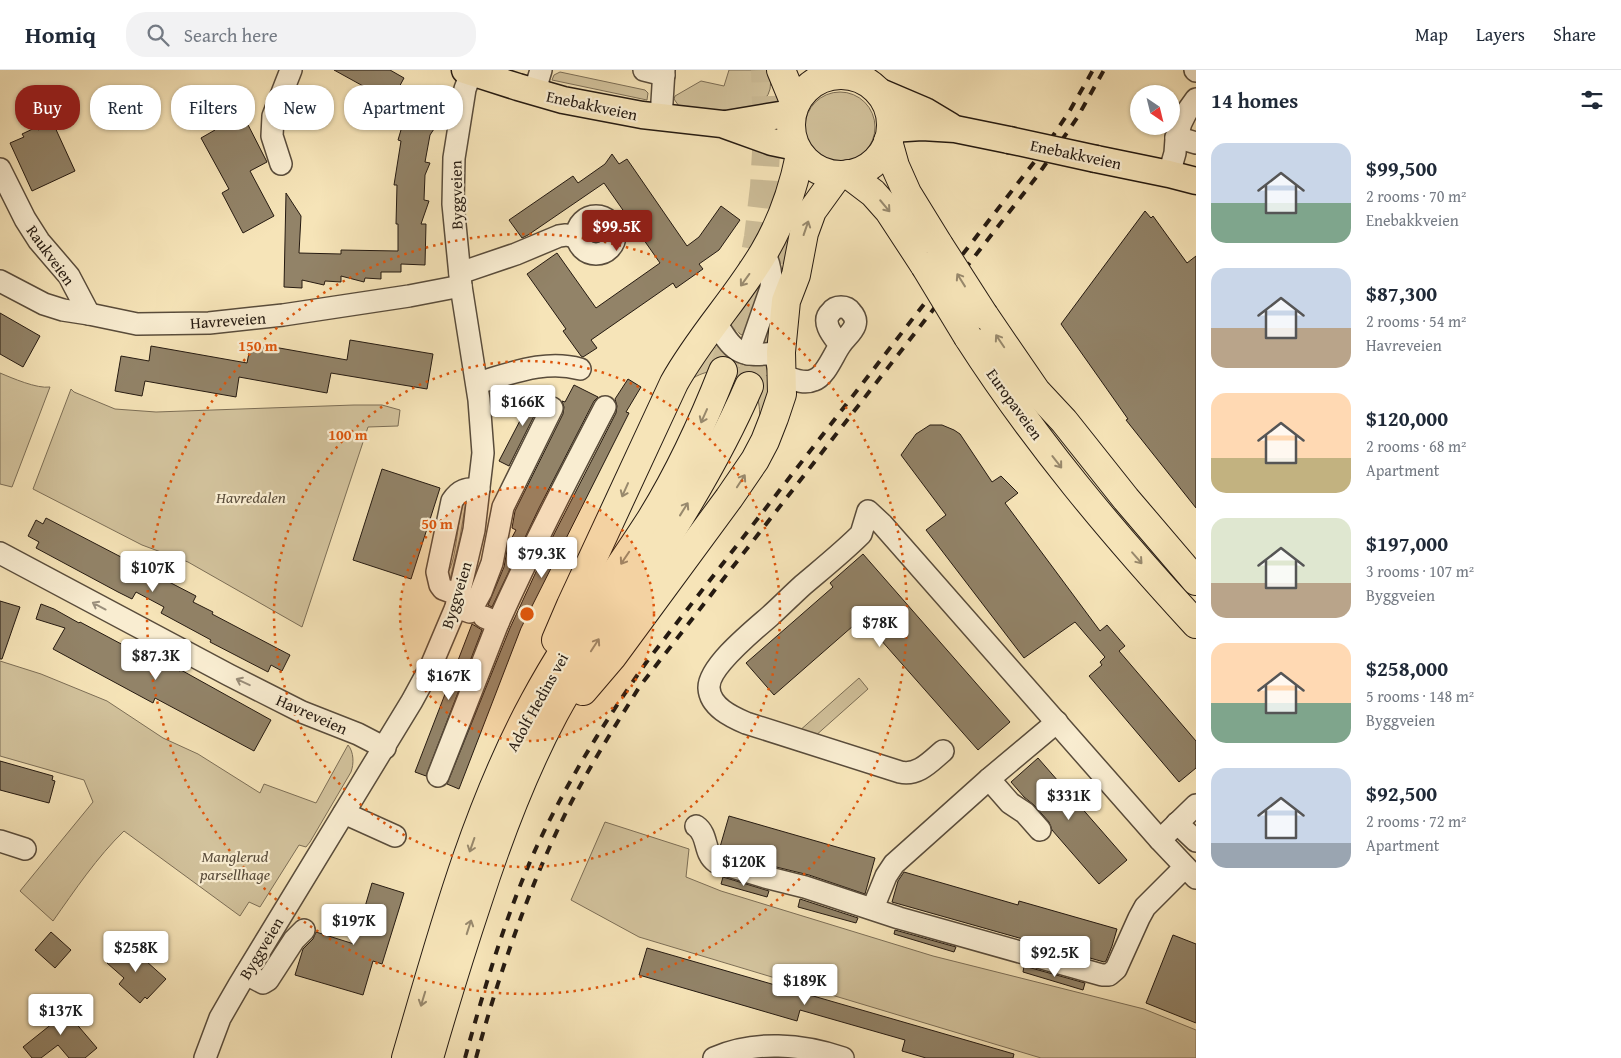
<!DOCTYPE html>
<html lang="en">
<head>
<meta charset="utf-8">
<style>
	body { margin:0; font-family:"Gentium Book Plus",serif; background:#f2f2f3; color:#1f2937; height:100vh; display:flex; flex-direction:column; font-size:19px; white-space:nowrap }
	* { box-sizing:border-box; margin:0 }
	p { font-size:16px; color:#747a83 }
	.icon { flex:none; width:28px; height:28px; fill:none; stroke:currentColor; stroke-width:2; stroke-linecap:round; stroke-linejoin:round }
	.map { position:relative; flex:1; overflow:hidden }
	.drawer { display:flex; flex-direction:column; background:#fff; width:425px }
	.drawer>* { flex:none }
	.top-card { position:absolute; left:15px; top:15px; width:475px; height:45px; display:flex; gap:10px }
	.needle { width:32px; rotate:145deg }
	.buttons { position:absolute; left:1130px; top:15px; display:grid; gap:10px }
	.buttons a { display:grid; place-items:center; width:50px; height:50px; border-radius:50%; background:#fff; box-shadow:0 1px 4px #0004; font-size:25px }
	.price { position:absolute; translate:-50% -42px; padding:0 11px; border-radius:5px; background:#fff; color:#222; font-size:16px; line-height:32px; filter:drop-shadow(0 1px 2px #0008) }
	.price::after { content:''; position:absolute; left:50%; top:30px; width:15px; height:11px; margin-left:-8px; background:inherit; clip-path:polygon(0 0,100% 0,50% 100%) }
	.price.on { background:#8f2418; color:#fff }
	ul { padding:0; list-style:none }
	li { display:flex; align-items:center; gap:15px; height:125px; padding:0 15px }
	li span { display:grid; place-items:center; flex:none; width:140px; height:100px; border-radius:15px; color:#555 }
	li>.icon { margin-inline-start:auto }
	span .icon { width:60px; height:60px; fill:#fffc; stroke-width:1 }
	li b { font-size:21px }
	h2 { display:flex; justify-content:space-between; align-items:center; height:60px; padding:0 15px; font-size:21px }
	.pill { padding:0 18px; border-radius:20px; background:#fff; box-shadow:0 1px 4px #0004; font-size:18px; line-height:45px }
	.pill.on { background:#8f2418; color:#fff }
	header { display:flex; align-items:center; gap:30px; box-sizing:border-box; height:70px; padding:0 25px; background:#fff; border-bottom:1px solid #e0e1e3 }
	header strong { font-size:24px }
	nav { display:flex; gap:28px; margin-inline-start:auto; font-size:18px }
	.search { width:350px; height:45px; background:#f2f2f3; display:flex; align-items:center; gap:12px; box-sizing:border-box; padding:0 18px; border-radius:20px; color:#747a83; font-size:19px }
	main { display:flex; flex:1; min-height:0 }
	.map>svg:first-child { display:block }
	.green { fill:#d2c29c; stroke:#7c6e56 }
	.building { fill:#928368; stroke:#251a11 }
	.lines { fill:none; stroke-linecap:round; stroke-linejoin:round }
	.highway-tunnel { stroke:#ccbc97; stroke-width:28; stroke-dasharray:28 14; stroke-linecap:butt }
	.minor-casing { stroke:#594c3b; stroke-width:24 }
	.major-casing { stroke:#251a11; stroke-width:29 }
	.highway-casing { stroke:#251a11; stroke-width:30 }
	.minor { stroke:#f9edd1; stroke-width:21 }
	.major { stroke:#f6e4b8; stroke-width:26 }
	.highway { stroke:#f6e4b8; stroke-width:28 }
	.rail { stroke:#251a11; stroke-width:4; stroke-dasharray:9 9; stroke-linecap:butt }
	.major-bridge-casing { stroke:#251a11; stroke-width:29; stroke-linecap:butt }
	.highway-bridge-casing { stroke:#251a11; stroke-width:30; stroke-linecap:butt }
	.major-bridge { stroke:#f6e4b8; stroke-width:26 }
	.highway-bridge { stroke:#f6e4b8; stroke-width:28 }
	.oneway { stroke:#98896d }
	.oneway2 { stroke:#9a8e7b }
	.ring { fill:none; stroke:#de560c; stroke-width:2.5; stroke-dasharray:2.5 5 }
	.labels { text-anchor:middle; dominant-baseline:central; stroke-width:4.5; stroke-linejoin:round; paint-order:stroke }
	.street-label { font-size:16px; fill:#251a11; stroke:#f9edd1 }
	.park-label { font-size:16px; font-style:italic; fill:#594c3b; stroke:#f9edd1 }
	.centre { fill:#de560c; stroke:#f9edd1; stroke-width:2.5 }
	.ring-label { font-size:15px; text-anchor:middle; font-weight:bold; fill:#de560c; stroke:#f9edd1; stroke-width:4.5; stroke-linejoin:round; paint-order:stroke }
</style>
</head>
<body>
<header>
<strong>Homiq</strong>
<div class="search"><svg class="icon" aria-label="search" viewBox="0 0 24 24"><circle cx="10" cy="10" r="6"/><path d="M15 15l6 6"/></svg>Search here</div>
<nav><a>Map</a><a>Layers</a><a>Share</a></nav>
</header>
<main>
<div class="map">
<svg width="1196" height="988" viewBox="0 0 1196 988">
	<rect width="100%" height="100%" fill="#f6e4b8"/>
	<filter id="stains"><feTurbulence type="fractalNoise" baseFrequency=".004" numOctaves="4"/><feColorMatrix values="0 0 0 0 .2 0 0 0 0 .09 0 0 0 0 .02 0 0 0 .5 -.17"/></filter>
	<radialGradient id="worn" r=".72"><stop offset=".6" stop-color="#630" stop-opacity="0"/><stop offset="1" stop-color="#630" stop-opacity=".3"/></radialGradient>
	<g class="green">
		<path d="M729 0H767C771 6 771 12 770 19 763 50 704 40 681 39L674 29 675 26 701 11 724 16Z"/>
		<path d="M560 2 645 20 648 23 647 30 552 10 554 5Z"/>
		<circle cx="840" cy="57" r="35"/>
		<path d="M766 203 747 267 740 264 733 255V249Z"/>
		<path d="M711 272C715 277 719 284 724 288 737 301 756 300 773 308L759 351C765 309 724 287 690 310Z"/>
		<path d="M0 303C12 308 37 319 50 317L12 417 0 414Z"/>
		<path d="M71 319 74 322 115 339 156 342 354 335H382L400 340 398 356 368 357 302 557 188 492 142 475 33 419Z"/>
		<path d="M467 426 460 467 449 514 444 507C459 496 455 443 467 426Z"/>
		<path d="M0 591 41 604 107 631 163 668 198 684 260 723 264 714 316 733 348 675C354 682 354 694 351 702L310 772 306 777 299 775 260 837 249 832 240 846 124 761C97 787 75 820 53 851L20 821 93 732 84 710 0 686Z"/>
		<path d="M859 608 868 619 814 667 798 662Z"/>
		<path d="M605 752 689 779 686 807 721 821 933 886 1144 939 1196 960V988H1041L639 867 571 830Z"/>
	</g>
	<g class="building">
		<path d="M334 0H390L404 8 397 21 421 30 420 34 436 39 432 54 436 56 430 65 425 92 430 93 425 105 424 130 429 131 421 154H426L425 195 401 194V202H381V209L365 208 364 212 341 206V212L325 211 324 215 302 210V218L284 217 286 123 301 146 299 183 341 184V180L398 181V154H396L397 115H394L401 71 398 70 406 43 382 30 383 27Z"/>
		<path d="M243 45 267 92 250 101 274 146 243 163 222 123 229 119 201 68 215 60 214 58 228 50 229 53Z"/>
		<path d="M53 53 75 101 32 121 10 73 24 67 22 64 37 57 38 60Z"/>
		<path d="M612 84 619 94 627 89 687 176 699 167 721 136 740 150 719 180 699 194 703 199 676 218 673 213 591 270 597 278 583 287 581 286 563 261 566 259 527 204 557 183 596 238 660 193 604 113 528 165 522 168 509 150 573 106 578 113 605 94Z"/>
		<path d="M1145 141 1151 148 1153 146 1187 193 1196 186V438L1126 350 1128 349 1061 254Z"/>
		<path d="M0 243 40 266 23 297 0 284Z"/>
		<path d="M350 270 433 284 427 319 331 303 327 323 239 307 236 327 145 311 142 326 115 321 121 286 149 291 151 276 247 293 251 273 347 290Z"/>
		<path d="M628 309 641 317 626 342 629 343 521 558 459 719 447 714 510 558 548 476 616 343 617 336 615 329Z"/>
		<path d="M574 315 598 327 594 331 539 438 492 537 488 535 504 497 508 475 516 460 512 458 515 441 563 344 564 337 562 331 565 332Z"/>
		<path d="M537 318 552 326 546 327 541 332 509 396 499 391Z"/>
		<path d="M930 355H942L954 360 960 364 992 412 1001 406 1018 423 1005 433 1100 561 1107 555 1125 576 1119 581 1196 671V698L1179 712 1089 606 1102 595 1100 592 1105 587 1075 552 1024 588 926 460 946 445 901 385 916 364Z"/>
		<path d="M382 399 440 418 411 509 353 490Z"/>
		<path d="M46 448 196 526 193 532 213 542 212 544 290 585 282 601 271 595 268 602 210 572 211 570 161 543 164 537 136 522 132 529 118 522 36 478 39 472 28 466 36 450 43 454Z"/>
		<path d="M863 484 1010 652 978 680 865 552 857 559 853 556 774 625 746 593 833 517 830 513Z"/>
		<path d="M0 531 20 537 2 589H0Z"/>
		<path d="M41 534 54 539 79 553 80 552 170 600 172 597 180 601 181 600 271 650 254 681 155 628 153 633 53 579 65 558 36 549Z"/>
		<path d="M472 554 482 560 426 706 415 702Z"/>
		<path d="M1038 688 1127 790 1099 814 1052 760 1049 752 1034 735 1024 727 1011 712Z"/>
		<path d="M0 691 53 706 52 710 55 711 49 733 0 720Z"/>
		<path d="M729 746 875 788 865 824 809 805 768 795 722 781 720 777Z"/>
		<path d="M904 802 1018 835 1019 831 1117 859 1112 876 1106 891 1104 892 892 832 898 811Z"/>
		<path d="M723 807 769 821 767 827 721 814Z"/>
		<path d="M372 813 404 823 382 894 373 891 363 925 295 905 303 879 313 869 316 862 354 874Z"/>
		<path d="M800 829 858 848 856 853 798 837Z"/>
		<path d="M895 860 956 877 954 882 894 864Z"/>
		<path d="M51 862 71 880 55 898 35 880Z"/>
		<path d="M1173 865 1196 874V953L1146 933Z"/>
		<path d="M126 873 166 909 147 929 145 927 140 933 119 914 124 908 107 893Z"/>
		<path d="M647 878 1014 984 1013 988H926L902 981 905 970 800 940 797 951 639 905Z"/>
		<path d="M1024 896 1085 913 1083 920 1023 902Z"/>
		<path d="M56 930 97 978 85 988H69L58 975 41 988H32L23 977 53 953 43 942Z"/>
	</g>
	<g class="lines">
		<g class="highway-tunnel">
			<path d="M723 301 748 220 758 167 764 117 767 65 765 0"/>
			<path d="M749 316 774 215 786 144"/>
		</g>
		<g class="minor-casing">
			<g id="minor">
				<path d="M644 0 664 5"/>
				<path d="M1195 0 1196 1"/>
				<path d="M538 23V10L541 0"/>
				<path d="M661 48 664 0"/>
				<path d="M1176 67 1196 73"/>
				<path d="M281 94 272 66 273 46 291 0"/>
				<path d="M0 99 25 149 39 171 69 206 89 244"/>
				<path d="M1169 104 1175 83 1176 69 1181 53 1186 43 1196 29"/>
				<circle cx="596" cy="165" r="19"/>
				<path d="M460 203 516 184 559 166 566 165 576 167"/>
				<path d="M0 211 44 234 63 240 89 244 137 254 209 253 283 245 409 226 461 216"/>
				<path d="M715 251C733 281 738 288 774 283L781 305C791 308 803 315 814 310 826 306 834 283 841 274 848 264 863 255 851 242 849 239 845 237 841 237 837 237 833 239 831 242 820 252 834 267 840 275"/>
				<path d="M748 284 771 218C772 204 770 194 764 182"/>
				<path d="M477 313C510 304 545 289 580 299"/>
				<path d="M0 483 229 605 302 642 358 664 385 678"/>
				<path d="M459 525 443 519 440 515 437 502 452 431C459 420 466 418 479 419"/>
				<path d="M456 537 470 542 481 522 492 493 503 437 552 338"/>
				<path d="M498 553C531 479 568 408 605 337"/>
				<path d="M943 681C930 692 918 706 900 702L746 653C732 647 710 637 709 618 708 597 754 560 770 546 781 536 792 525 803 515 823 498 843 482 861 464L868 441 882 454 1160 770 1196 808"/>
				<path d="M438 706 498 553 484 547"/>
				<path d="M989 709 1010 733 1025 743 1040 760"/>
				<path d="M344 743 395 766"/>
				<path d="M1177 753 1196 771"/>
				<path d="M696 756C709 765 703 783 716 792L765 807 805 817 899 848 1102 905H1109L1116 899 1139 848 1145 837 1185 797"/>
				<path d="M1160 770 1196 735"/>
				<path d="M0 771 25 779"/>
				<path d="M873 838 886 806 894 794 989 709 1057 652"/>
				<path d="M246 904 263 913 268 910 294 870 304 860"/>
				<path d="M205 988 220 948 239 915 412 631 431 596 456 537 474 460 483 383 479 330 461 216 453 134 454 88 458 63 465 19 471 3"/>
				<path d="M714 988C755 970 802 974 843 988"/>
			</g>
		</g>
		<g class="major-casing">
			<g id="major">
				<path d="M465 0 518 17 563 30 642 45 722 54 772 72 796 77"/>
				<path d="M878 21 925 41 950 56"/>
				<path d="M726 54 792 43"/>
				<path d="M891 59 922 57 955 59 1009 70"/>
				<path d="M1096 89 1169 104 1196 111"/>
			</g>
		</g>
		<g class="highway-casing">
			<g id="highway">
				<path d="M781 0 795 34"/>
				<circle cx="841" cy="55" r="50"/>
				<path d="M888 71 895 96 907 123 939 175"/>
				<path d="M848 104 873 123 889 141 925 196"/>
				<path d="M984 245 1036 321 1064 351 1126 429 1196 511"/>
				<path d="M968 267C1034 370 1113 464 1196 554"/>
				<path d="M556 570 571 535 674 313C700 266 737 228 764 182 782 152 793 119 800 85"/>
				<path d="M583 621 612 587 729 428 755 390 765 371 774 348 782 324 781 282 786 231 796 205 804 163 812 141 838 105"/>
				<path d="M406 988C441 868 474 743 534 632 568 568 612 510 651 449 680 402 703 352 723 301"/>
				<path d="M429 988C444 936 460 884 477 833 498 768 522 704 554 644 581 594 614 548 646 500 685 441 721 381 749 316"/>
			</g>
		</g>
		<use href="#minor" class="minor"/>
		<use href="#major" class="major"/>
		<use href="#highway" class="highway"/>
		<g class="rail">
			<path d="M465 988C485 916 506 844 537 776 568 710 606 649 648 590L1042 82 1069 42 1093 0"/>
			<path d="M476 988C496 915 520 843 551 774 576 718 608 667 640 616L1038 105 1077 48 1104 0"/>
		</g>
		<g class="major-bridge-casing">
			<path id="major-bridge" d="M1009 70 1096 89"/>
		</g>
		<g class="highway-bridge-casing">
			<g id="highway-bridge">
				<path d="M939 175 984 245"/>
				<path d="M925 196 968 267"/>
			</g>
		</g>
		<use href="#major-bridge" class="major-bridge"/>
		<use href="#highway-bridge" class="highway-bridge"/>
	</g>
	<defs><path id="oneway-shaft" d="M-6 0H5M1.5-3L5.5 0L1.5 3" fill="none" stroke-width="1.6" stroke-linecap="round" stroke-linejoin="round" transform="scale(1.25)"/></defs>
	<g class="oneway">
		<use href="#oneway-shaft" transform="translate(885 136) rotate(50)"/>
		<use href="#oneway-shaft" transform="translate(806 158) rotate(-71)"/>
		<use href="#oneway-shaft" transform="translate(745 210) rotate(126)"/>
		<use href="#oneway-shaft" transform="translate(961 210) rotate(-122)"/>
		<use href="#oneway-shaft" transform="translate(1000 271) rotate(-124)"/>
		<use href="#oneway-shaft" transform="translate(704 346) rotate(114)"/>
		<use href="#oneway-shaft" transform="translate(1057 392) rotate(52)"/>
		<use href="#oneway-shaft" transform="translate(741 411) rotate(-57)"/>
		<use href="#oneway-shaft" transform="translate(625 420) rotate(114)"/>
		<use href="#oneway-shaft" transform="translate(684 439) rotate(-58)"/>
		<use href="#oneway-shaft" transform="translate(625 488) rotate(124)"/>
		<use href="#oneway-shaft" transform="translate(1137 488) rotate(49)"/>
		<use href="#oneway-shaft" transform="translate(595 575) rotate(-57)"/>
		<use href="#oneway-shaft" transform="translate(472 775) rotate(109)"/>
		<use href="#oneway-shaft" transform="translate(469 857) rotate(-72)"/>
		<use href="#oneway-shaft" transform="translate(423 929) rotate(107)"/>
	</g>
	<g class="oneway2">
		<use href="#oneway-shaft" transform="translate(99 536) rotate(-152)"/>
		<use href="#oneway-shaft" transform="translate(243 612) rotate(-155)"/>
	</g>
	<circle cx="527" cy="544" r="127" fill="#de560c" fill-opacity=".12"/>
	<g class="ring">
		<circle cx="527" cy="544" r="127"/>
		<circle cx="527" cy="544" r="253"/>
		<circle cx="527" cy="544" r="380"/>
	</g>
	<g class="labels">
		<g class="street-label">
			<text transform="translate(592 35) rotate(12)">Enebakkveien</text>
			<text transform="translate(1076 84) rotate(12)">Enebakkveien</text>
			<text transform="translate(456 125) rotate(-91)">Byggveien</text>
			<text transform="translate(51 185) rotate(54)">Raukveien</text>
			<text transform="translate(228 250) rotate(-4)">Havreveien</text>
			<text transform="translate(1015 334) rotate(54)">Europaveien</text>
			<text transform="translate(456 525) rotate(-73)">Byggveien</text>
			<text transform="translate(537 632) rotate(-61)">Adolf Hedins vei</text>
			<text transform="translate(312 644) rotate(24)">Havreveien</text>
			<text transform="translate(261 878) rotate(-59)">Byggveien</text>
		</g>
		<g class="park-label">
			<text x="251" y="427">Havredalen</text>
			<text x="235" y="786">Manglerud<tspan x="235" dy="18">parsellhage</tspan></text>
		</g>
	</g>
	<circle cx="527" cy="544" r="8" class="centre"/>
	<g class="ring-label">
		<text x="258" y="281">150 m</text>
		<text x="348" y="370">100 m</text>
		<text x="437" y="459">50 m</text>
	</g>
	<rect width="100%" height="100%" filter="url(#stains)"/>
	<rect width="100%" height="100%" fill="url(#worn)"/>
</svg>
<div class="buttons">
<a><svg class="needle" viewBox="-14 -14 28 28"><path d="M0-13l5 13h-10z" fill="#e53935"/><path d="M0 13l5-13h-10z" fill="#747a83"/></svg></a>
</div>
<b class="price on" style="left:617px;top:182px">$99.5K</b>
<b class="price" style="left:523px;top:357px">$166K</b>
<b class="price" style="left:542px;top:509px">$79.3K</b>
<b class="price" style="left:153px;top:523px">$107K</b>
<b class="price" style="left:880px;top:578px">$78K</b>
<b class="price" style="left:156px;top:611px">$87.3K</b>
<b class="price" style="left:449px;top:631px">$167K</b>
<b class="price" style="left:1069px;top:751px">$331K</b>
<b class="price" style="left:744px;top:817px">$120K</b>
<b class="price" style="left:354px;top:876px">$197K</b>
<b class="price" style="left:136px;top:903px">$258K</b>
<b class="price" style="left:1055px;top:908px">$92.5K</b>
<b class="price" style="left:805px;top:936px">$189K</b>
<b class="price" style="left:61px;top:966px">$137K</b>
<div class="top-card">
<a class="pill on">Buy</a>
<a class="pill">Rent</a>
<a class="pill">Filters</a>
<a class="pill">New</a>
<a class="pill">Apartment</a>
</div>
</div>
<section class="drawer">
<h2>14 homes<svg class="icon" aria-label="filters" viewBox="0 0 24 24"><path d="M4 7h16M4 17h16"/><circle cx="9" cy="7" r="2"/><circle cx="15" cy="17" r="2"/></svg></h2>
<ul>
<li><span style="background:linear-gradient(#c9d6e8 60%,#7fa58c 0)"><svg class="icon" aria-label="home" viewBox="0 0 24 24"><path d="M3 11l9-7 9 7M6 9v11h12V9"/></svg></span><div><b>$99,500</b><p>2 rooms · 70 m²</p><p>Enebakkveien</p></div></li>
<li><span style="background:linear-gradient(#c9d6e8 60%,#b9a48a 0)"><svg class="icon" aria-label="home" viewBox="0 0 24 24"><path d="M3 11l9-7 9 7M6 9v11h12V9"/></svg></span><div><b>$87,300</b><p>2 rooms · 54 m²</p><p>Havreveien</p></div></li>
<li><span style="background:linear-gradient(#ffd9b3 65%,#c2b280 0)"><svg class="icon" aria-label="home" viewBox="0 0 24 24"><path d="M3 11l9-7 9 7M6 9v11h12V9"/></svg></span><div><b>$120,000</b><p>2 rooms · 68 m²</p><p>Apartment</p></div></li>
<li><span style="background:linear-gradient(#dfe7d0 65%,#b9a48a 0)"><svg class="icon" aria-label="home" viewBox="0 0 24 24"><path d="M3 11l9-7 9 7M6 9v11h12V9"/></svg></span><div><b>$197,000</b><p>3 rooms · 107 m²</p><p>Byggveien</p></div></li>
<li><span style="background:linear-gradient(#ffd9b3 60%,#7fa58c 0)"><svg class="icon" aria-label="home" viewBox="0 0 24 24"><path d="M3 11l9-7 9 7M6 9v11h12V9"/></svg></span><div><b>$258,000</b><p>5 rooms · 148 m²</p><p>Byggveien</p></div></li>
<li><span style="background:linear-gradient(#c9d6e8 75%,#9aa5b1 0)"><svg class="icon" aria-label="home" viewBox="0 0 24 24"><path d="M3 11l9-7 9 7M6 9v11h12V9"/></svg></span><div><b>$92,500</b><p>2 rooms · 72 m²</p><p>Apartment</p></div></li>
</ul>
</section>
</main>
</body>
</html>
